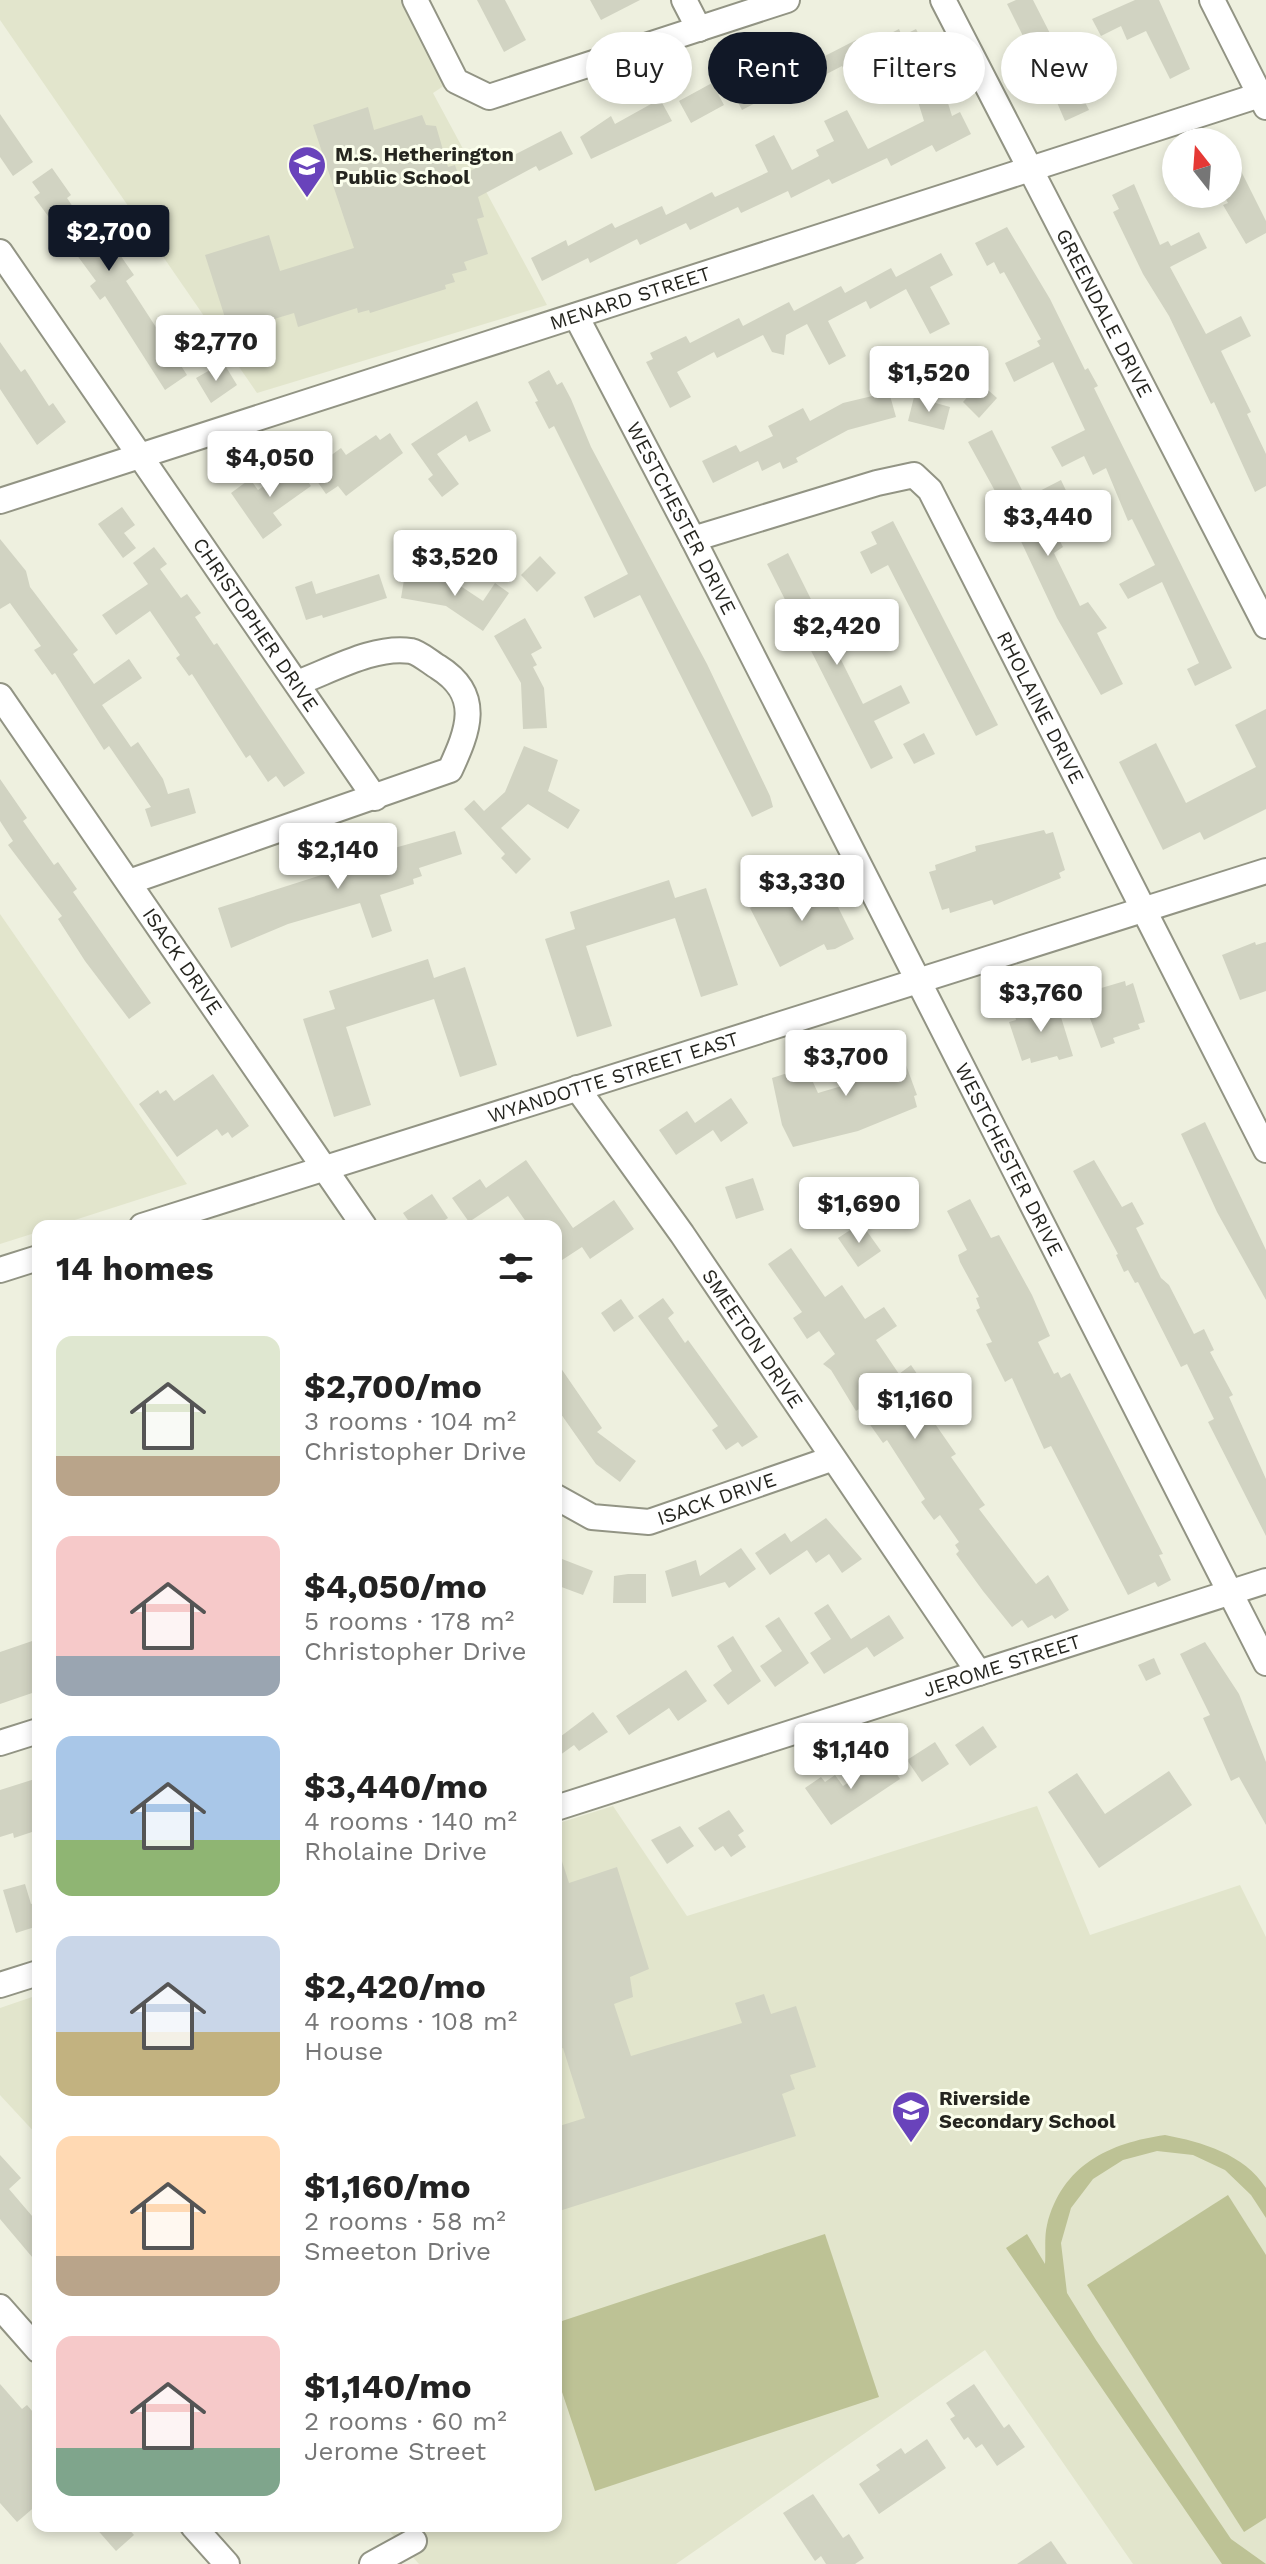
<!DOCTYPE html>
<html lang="en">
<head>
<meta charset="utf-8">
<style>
	body { margin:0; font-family:"Work Sans",sans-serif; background:#f2f2f2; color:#222; height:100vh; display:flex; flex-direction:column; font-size:30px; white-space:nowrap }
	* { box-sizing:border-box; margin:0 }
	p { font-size:26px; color:#767676 }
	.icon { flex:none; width:44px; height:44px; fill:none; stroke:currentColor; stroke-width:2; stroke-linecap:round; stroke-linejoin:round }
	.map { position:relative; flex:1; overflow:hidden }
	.drawer { position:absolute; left:32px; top:1220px; width:530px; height:1312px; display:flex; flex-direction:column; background:#fff; border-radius:16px; box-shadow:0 4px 12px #0003 }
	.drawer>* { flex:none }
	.guide { position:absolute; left:586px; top:32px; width:560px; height:72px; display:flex; gap:16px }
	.needle { width:52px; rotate:343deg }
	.fabs { position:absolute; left:1162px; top:128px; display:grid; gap:16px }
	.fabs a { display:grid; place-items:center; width:80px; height:80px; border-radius:50%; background:#fff; box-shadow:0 4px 12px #0003; font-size:40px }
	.price { position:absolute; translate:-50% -68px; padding:0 18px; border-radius:8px; background:#fff; color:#222; font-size:26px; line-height:52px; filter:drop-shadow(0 2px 4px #0008) }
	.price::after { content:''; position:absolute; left:50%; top:48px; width:24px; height:18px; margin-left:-12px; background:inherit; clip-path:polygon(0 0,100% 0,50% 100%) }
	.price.selected { background:#111827; color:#fff }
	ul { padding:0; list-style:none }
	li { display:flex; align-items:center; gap:24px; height:200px; padding:0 24px }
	li span { display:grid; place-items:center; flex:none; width:224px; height:160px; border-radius:16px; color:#555 }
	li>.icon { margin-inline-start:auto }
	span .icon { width:96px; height:96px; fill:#fffc; stroke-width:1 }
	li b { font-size:34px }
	h2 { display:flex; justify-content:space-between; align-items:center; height:96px; padding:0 24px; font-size:34px }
	.chip { padding:0 28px; border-radius:36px; background:#fff; box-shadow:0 4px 12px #0003; font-size:28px; line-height:72px }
	.chip.selected { background:#111827; color:#fff }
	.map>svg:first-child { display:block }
	.built { fill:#e2e5cc }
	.green { fill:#bdc295 }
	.building { fill:#d1d3c2 }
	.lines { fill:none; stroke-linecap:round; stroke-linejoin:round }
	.minor-casing { stroke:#929484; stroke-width:28 }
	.minor { stroke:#fff; stroke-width:24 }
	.labels { text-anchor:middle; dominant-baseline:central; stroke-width:6; stroke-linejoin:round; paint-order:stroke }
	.poi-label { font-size:20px; font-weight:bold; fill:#25251f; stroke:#fbfeec; text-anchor:start }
	.street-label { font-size:20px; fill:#25251f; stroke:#fbfeec }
</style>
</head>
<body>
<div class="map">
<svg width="1266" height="2564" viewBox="0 0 1266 2564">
	<rect width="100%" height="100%" fill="#eef0df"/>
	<g class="built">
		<path d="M0 0H407L451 81 433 93 547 305 257 393 0 20Z"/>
		<path d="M0 914 187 1184 56 1226H38V1232L0 1244Z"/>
		<path d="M613 1806 687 1916 1037 1806 1090 1935 1240 1885 1266 1937V2564H1133L985 2350 676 2564H419L385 2526H556V1824Z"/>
		<path d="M38 1995V2136L0 2095V2008Z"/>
	</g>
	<g class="green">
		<path d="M1165 2135C1202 2142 1244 2154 1266 2188V2218L1251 2195 1225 2170 1193 2155 1157 2151 1123 2160 1093 2179 1071 2208 1061 2243 1067 2293 1096 2340 1231 2539 1266 2564H1222L1006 2248 1027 2234 1045 2264C1046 2252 1044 2237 1047 2225 1062 2165 1109 2143 1165 2135Z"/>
		<path d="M1228 2195 1266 2255V2518L1244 2532 1087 2285Z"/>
		<path d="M825 2234 879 2397 595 2491 556 2374V2323Z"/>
	</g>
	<g class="building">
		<path d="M477 0H505L526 40 504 52Z"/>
		<path d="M590 0H640L601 20Z"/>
		<path d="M1016 0H1033L1089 110 1065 121 1046 77 1040 80 1031 62 1035 60 1007 4Z"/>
		<path d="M1135 0H1159L1190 69 1170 79 1146 31 1127 40 1121 26 1101 36 1092 19Z"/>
		<path d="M899 29 902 36 916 29 927 50 894 67 892 62 851 83 842 66 790 93 786 87 742 110 730 87 764 70 767 76 815 51 819 59 856 40 858 44 866 40 868 45Z"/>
		<path d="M712 83 724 105 691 123 679 101Z"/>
		<path d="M942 84 952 116 960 112 971 134 936 152 932 145 891 166 887 158 832 184 829 179 791 198 788 191 741 213 738 207 690 230 686 223 640 245 637 239 590 263 588 258 542 281 531 258 566 240 568 246 612 223 615 228 662 206 666 215 712 192 715 197 768 172 755 145 774 135 792 170 819 156 816 150 834 141 824 121 847 110 868 149 924 121 915 92Z"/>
		<path d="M660 99 672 121 591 159 580 137 611 116 615 124Z"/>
		<path d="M368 107 374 130 422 115 426 125 436 126 448 167 455 165 459 177 511 149 514 155 561 131 573 154 539 171 536 166 478 197 484 217 477 219 488 254 464 262 467 270 452 274 455 282 445 285 446 289 370 313 369 310 358 313 357 308 298 327 294 313 261 323 262 327 237 336 233 325 228 327 205 255 269 235 280 271 354 248 313 125Z"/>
		<path d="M0 114 33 162 13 176 0 157Z"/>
		<path d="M1228 145 1266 221V233L1246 244 1223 205 1228 203 1223 194H1228Z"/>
		<path d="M52 168 71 195 67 198 89 231 125 207 136 224 111 242 134 275 126 281 187 375 165 390 105 296 100 300 90 286 96 281 34 197 40 193 32 182Z"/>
		<path d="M1134 184 1160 245 1168 241 1171 246 1199 232 1207 248 1170 267 1206 334 1241 316 1251 336 1221 351 1251 412 1247 414 1266 454V486L1255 492 1214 402 1211 404 1169 316 1143 274 1113 212 1119 209 1112 195Z"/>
		<path d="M1007 227 1050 299 1085 370 1088 368 1098 386 1094 388 1232 668 1195 686 1187 669 1199 663 1162 582 1128 599 1119 584 1155 565 1132 519 1128 521 1106 468 1093 475 1084 456 1062 467 1051 447 1085 430 1053 362 1014 382 1005 363 1040 346 1037 341 1041 339 1004 272 1000 274 994 262 987 266 975 243Z"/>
		<path d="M941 253 953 275 930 287 950 324 930 334 906 289 870 309 866 301 828 321 846 356 829 365 807 324 786 335 784 355 772 352 763 335 717 358 714 352 677 372 691 397 670 408 646 362 653 359 650 353 686 336 690 343 739 318 743 326 789 302 794 311 841 286 845 293 891 268 896 277Z"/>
		<path d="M0 342 21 372 25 369 49 406 53 403 66 422 37 445 0 389Z"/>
		<path d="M217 366 219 371 226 367 237 385 211 403 196 378Z"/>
		<path d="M549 370 557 385 562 382 571 399 591 447 707 664 770 796 773 807 752 817 640 595 594 618 584 597 628 574 554 426 549 429 535 402 538 401 528 382Z"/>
		<path d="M980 383 997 398 979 418 963 402Z"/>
		<path d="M889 392 896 417 848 430 796 458 798 462 783 469 780 462 762 471 758 461 713 483 702 461 736 445 740 452 773 436 768 426 803 408 810 421 843 403Z"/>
		<path d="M914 397 950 407 944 430 908 421Z"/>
		<path d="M477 401 491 431 469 442 466 435 437 454 459 484 442 497 428 479 433 475 411 444Z"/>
		<path d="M992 430 1026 498 1061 480 1070 499 1045 512 1063 547 1054 553 1080 606 1088 602 1107 628 1097 633 1123 684 1101 695 1057 618 1011 520 968 442Z"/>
		<path d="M390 433 403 453 346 496 338 486 326 494 310 471 341 448 346 455 376 435 380 440Z"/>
		<path d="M295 464 311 486 273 513 282 525 263 539 231 493 250 479 258 490Z"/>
		<path d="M122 507 135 525 124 533 136 548 123 558 98 524Z"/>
		<path d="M893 521 998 725 976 736 888 565 871 574 860 552 877 544 871 532Z"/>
		<path d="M0 539 26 571 30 587 78 650 73 654 94 684 129 659 142 678 102 705 131 747 138 742 163 779 168 794 189 788 196 813 151 827 145 809 151 807 109 746 104 750 55 673 52 675 34 650 41 646 10 603 0 609Z"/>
		<path d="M154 547 167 564 160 569 181 598 187 594 201 613 195 617 214 645 217 643 305 773 284 787 276 776 268 782 250 755 246 758 192 674 189 676 176 658 180 655 150 611 116 635 102 615 148 584 133 563Z"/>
		<path d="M788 553 863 704 901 685 910 703 874 721 893 758 871 769 767 564Z"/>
		<path d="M540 556 556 573 537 592 521 575Z"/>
		<path d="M379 574 387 598 323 618 322 615 306 620 295 587 312 581 316 594Z"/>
		<path d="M405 574 456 583 483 601 495 583 509 593 483 631 446 606 401 598Z"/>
		<path d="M525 618 542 648 531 654 537 665 533 667 544 688 547 728 523 729 521 683 494 636Z"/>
		<path d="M1266 709V809L1204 840 1200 832 1163 850 1119 762 1156 743 1186 803 1256 767 1235 725Z"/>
		<path d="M924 733 935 754 914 764 903 744Z"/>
		<path d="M524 746 558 760 548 791 580 810 568 829 528 804 501 828 531 859 516 874 501 858 505 854 464 809 474 800 484 811 505 792Z"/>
		<path d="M0 779 27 818 23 821 54 865 58 862 77 889 73 892 151 1003 129 1019 85 961 58 919 62 916 8 845 13 841 0 821Z"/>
		<path d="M1044 830 1046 834 1053 832 1065 870 1059 873 1061 878 994 905 992 900 950 913 949 908 942 910 929 872 936 870 935 865 976 851 975 846Z"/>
		<path d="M455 831 462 854 419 868 422 876 413 879 414 884 380 895 392 931 372 938 360 903 288 924 231 948 218 908 381 856 380 852Z"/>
		<path d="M823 877 854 939 835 949 827 950 824 944 780 967 750 908 770 898 772 902 779 900Z"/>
		<path d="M669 880 675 898 706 888 738 985 701 997 675 918 586 946 612 1026 577 1037 545 939 575 929 570 912Z"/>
		<path d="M1255 942 1256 945 1266 942V991L1240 1000 1222 955Z"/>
		<path d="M428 959 434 978 465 967 497 1065 460 1077 434 999 346 1027 371 1105 334 1117 303 1019 335 1009 329 991Z"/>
		<path d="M1125 981 1126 986 1133 983 1145 1022 1138 1024 1140 1029 1113 1038 1115 1043 1101 1048 1081 994Z"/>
		<path d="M1056 1001 1073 1056 1059 1060 1057 1056 1031 1063 1030 1058 1022 1061 1009 1022 1016 1020 1015 1016Z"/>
		<path d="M896 1038 917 1095 914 1096 917 1107 858 1131 793 1147 782 1125 772 1078 806 1067 818 1093 852 1083 851 1080 864 1075 860 1049Z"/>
		<path d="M213 1074 249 1126 232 1138 228 1132 222 1136 217 1129 177 1157 139 1104 158 1090 160 1094 166 1090 174 1101Z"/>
		<path d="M731 1098 748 1123 721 1142 713 1130 676 1155 659 1130 687 1111 695 1123Z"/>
		<path d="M1205 1122 1266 1250V1300L1217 1212 1181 1134Z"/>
		<path d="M526 1160 573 1228 614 1200 634 1229 590 1259 582 1247 556 1264V1226H529L508 1196 469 1222 452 1198 480 1179 486 1188Z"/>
		<path d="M1094 1160 1122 1207 1132 1202 1144 1224 1136 1228 1161 1278 1169 1285 1194 1334 1204 1329 1214 1350 1210 1352 1233 1395 1229 1397 1266 1479V1536L1208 1422 1214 1419 1187 1364 1181 1367 1138 1282 1135 1283 1128 1270 1124 1272 1116 1255 1118 1254 1073 1171Z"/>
		<path d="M753 1178 764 1210 736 1219 725 1187Z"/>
		<path d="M432 1194 448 1218 436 1226H412L403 1213Z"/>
		<path d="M970 1199 991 1238 999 1235 1032 1295 1050 1336 1038 1342 1054 1374 1058 1372 1061 1378 1070 1373 1163 1554 1159 1555 1171 1580 1158 1587 1155 1582 1128 1595 1051 1446 1044 1449 1012 1378 1005 1382 986 1344 992 1342 976 1310 980 1308 976 1298 979 1297 960 1262 958 1255 967 1250 947 1211Z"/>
		<path d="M861 1223 881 1251 858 1267 838 1238Z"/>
		<path d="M791 1248 825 1297 842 1285 865 1319 884 1307 897 1326 876 1340 899 1374 911 1365 924 1384 913 1392 956 1454 951 1457 985 1505 979 1509 1036 1584 1048 1575 1069 1610 1055 1619 1052 1615 1028 1628 1022 1620 1012 1627 983 1591 956 1554 959 1551 955 1545 959 1542 940 1515 934 1520 921 1502 925 1499 887 1440 883 1443 859 1409 856 1411 831 1370 823 1364 835 1354 819 1331 807 1339 793 1318 802 1312 768 1264Z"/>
		<path d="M663 1298 674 1313 668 1318 685 1343 688 1340 758 1437 742 1447 738 1442 726 1450 712 1430 718 1426 638 1316Z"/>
		<path d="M621 1299 634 1318 614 1332 601 1313Z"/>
		<path d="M556 1361 602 1428 597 1432 636 1461 620 1482 596 1464 556 1407Z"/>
		<path d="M826 1518 862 1559 842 1573 829 1554 816 1563 807 1550 770 1575 755 1553 785 1533 791 1542Z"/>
		<path d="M741 1548 756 1569 729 1588 725 1582 672 1597 665 1571 696 1560 700 1576Z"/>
		<path d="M562 1559 593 1571 583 1595 556 1585Z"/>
		<path d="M628 1574H646V1603H613L614 1576Z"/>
		<path d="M828 1604 851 1639 889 1615 904 1638 874 1657 867 1647 824 1674 810 1653 831 1639 814 1613Z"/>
		<path d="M779 1617 809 1663 775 1687 760 1666 782 1651 765 1626Z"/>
		<path d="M733 1636 761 1681 728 1705 713 1685 732 1671 717 1646Z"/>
		<path d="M38 1639V1691L0 1704V1652Z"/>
		<path d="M1205 1642 1239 1694 1266 1762V1825L1239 1777 1231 1781 1203 1718 1210 1715 1180 1654Z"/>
		<path d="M1154 1658 1161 1674 1146 1681 1138 1665Z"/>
		<path d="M686 1670 707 1701 678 1721 669 1708 629 1735 616 1716Z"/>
		<path d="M593 1712 608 1732 579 1751 574 1745 556 1758V1740Z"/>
		<path d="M983 1726 997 1747 970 1766 955 1745Z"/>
		<path d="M935 1742 949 1764 922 1782 907 1760Z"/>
		<path d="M886 1758 900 1779 831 1825 805 1788 821 1777 825 1782 835 1775 843 1786Z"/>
		<path d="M1169 1771 1192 1805 1099 1868 1048 1792 1077 1773 1105 1814Z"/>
		<path d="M38 1778V1830L14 1838 13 1833 0 1837V1790Z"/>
		<path d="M729 1810 744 1831 738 1835 746 1847 731 1857 723 1846 715 1851 698 1828Z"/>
		<path d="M680 1826 694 1846 667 1864 651 1840Z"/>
		<path d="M559 1852 569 1883 617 1867 649 1969 630 1977 633 1997 614 2004 631 2056 742 2023 735 2003 764 1994 771 2014 796 2006 816 2067 790 2075 795 2089 782 2094 796 2136 556 2212V2127L585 2118 563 2048 556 2051V1853Z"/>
		<path d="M25 1884 31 1904 38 1902V1926L16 1933 3 1890Z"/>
		<path d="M0 2155 21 2178 9 2189 38 2223V2264L0 2219Z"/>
		<path d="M0 2384 22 2409 27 2405 38 2418V2504L17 2522 0 2503Z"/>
		<path d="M974 2384 1004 2428 1009 2424 1025 2447 997 2466 982 2444 976 2448 968 2437 964 2440 950 2419 955 2416 946 2403Z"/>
		<path d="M927 2439 946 2468 879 2514 859 2484 880 2470 876 2465 901 2448 905 2454Z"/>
		<path d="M813 2494 843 2538 849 2534 864 2558 855 2564H826L821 2556 815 2561 783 2513Z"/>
		<path d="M94 2526H126L134 2535 116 2551Z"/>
		<path d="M1051 2541 1067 2564H1017Z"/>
	</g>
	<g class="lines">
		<g class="minor-casing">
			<g id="minor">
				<path d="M415 0 456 81 489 97 787 0"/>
				<path d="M684 0 699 29"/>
				<path id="s1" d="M943 0 1266 626"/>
				<path d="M1212 0 1266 107"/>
				<path id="s2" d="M0 252 375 798"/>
				<path id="s3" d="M576 316 693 539 1266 1663"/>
				<path id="s4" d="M0 501 1260 95"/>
				<path id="s5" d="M693 539 877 483 914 475 930 490 1266 1150"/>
				<path id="s6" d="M0 696C122 872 243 1049 364 1226"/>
				<path d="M129 882 450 770C468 731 483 695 438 667 431 663 420 653 411 651 375 645 330 671 297 683"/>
				<path id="s7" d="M577 1088 682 1234 979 1673"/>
				<path id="s8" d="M142 1226 1266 871"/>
				<path d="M0 1270 38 1258"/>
				<path id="s9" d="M556 1497 592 1517 649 1522 831 1459"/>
				<path d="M0 1743 38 1731"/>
				<path id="s10" d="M556 1808 1266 1581"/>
				<path d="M0 1985 38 1973"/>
				<path d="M0 2307 38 2350"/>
				<path d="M193 2526 227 2564"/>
				<path d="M372 2564 414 2541"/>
			</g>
		</g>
		<use href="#minor" class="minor"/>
	</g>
	<defs>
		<g id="school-pin" transform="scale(2)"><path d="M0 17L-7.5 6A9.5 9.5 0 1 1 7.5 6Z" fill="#6943bb" stroke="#fbfeec"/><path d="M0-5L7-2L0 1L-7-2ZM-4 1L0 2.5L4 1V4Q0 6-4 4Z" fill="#fff"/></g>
	</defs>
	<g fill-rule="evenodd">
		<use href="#school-pin" x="307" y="165"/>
		<use href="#school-pin" x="911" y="2110"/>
	</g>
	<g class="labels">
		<g class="poi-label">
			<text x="335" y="154">M.S. Hetherington<tspan x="335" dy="23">Public School</tspan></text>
			<text x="939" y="2098">Riverside<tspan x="939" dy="23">Secondary School</tspan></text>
		</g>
		<g class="street-label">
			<text stroke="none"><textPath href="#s4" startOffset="662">MENARD STREET</textPath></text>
			<text stroke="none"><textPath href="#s1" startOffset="352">GREENDALE DRIVE</textPath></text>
			<text stroke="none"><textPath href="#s3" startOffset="228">WESTCHESTER DRIVE</textPath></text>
			<text stroke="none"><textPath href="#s2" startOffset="452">CHRISTOPHER DRIVE</textPath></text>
			<text stroke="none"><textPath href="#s5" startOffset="496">RHOLAINE DRIVE</textPath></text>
			<text stroke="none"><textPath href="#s6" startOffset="322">ISACK DRIVE</textPath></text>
			<text stroke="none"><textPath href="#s8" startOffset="494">WYANDOTTE STREET EAST</textPath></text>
			<text stroke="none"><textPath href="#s3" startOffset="948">WESTCHESTER DRIVE</textPath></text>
			<text stroke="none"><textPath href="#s7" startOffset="306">SMEETON DRIVE</textPath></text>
			<text stroke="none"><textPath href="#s9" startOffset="170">ISACK DRIVE</textPath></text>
			<text stroke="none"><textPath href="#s10" startOffset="468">JEROME STREET</textPath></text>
		</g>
	</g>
</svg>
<div class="fabs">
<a><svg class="needle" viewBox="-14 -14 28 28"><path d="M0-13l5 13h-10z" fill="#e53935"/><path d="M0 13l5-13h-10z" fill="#767676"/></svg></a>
</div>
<b class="price selected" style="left:109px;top:273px">$2,700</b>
<b class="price" style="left:216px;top:383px">$2,770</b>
<b class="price" style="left:929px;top:414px">$1,520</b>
<b class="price" style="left:270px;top:499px">$4,050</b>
<b class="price" style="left:1048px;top:558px">$3,440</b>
<b class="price" style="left:455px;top:598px">$3,520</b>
<b class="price" style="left:837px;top:667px">$2,420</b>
<b class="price" style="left:338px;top:891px">$2,140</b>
<b class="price" style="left:802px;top:923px">$3,330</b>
<b class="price" style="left:1041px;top:1034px">$3,760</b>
<b class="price" style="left:846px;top:1098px">$3,700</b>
<b class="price" style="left:859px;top:1245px">$1,690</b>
<b class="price" style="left:915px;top:1441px">$1,160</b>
<b class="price" style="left:851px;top:1791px">$1,140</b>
<div class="guide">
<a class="chip">Buy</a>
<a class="chip selected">Rent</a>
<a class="chip">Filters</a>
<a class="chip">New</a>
</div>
<section class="drawer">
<h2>14 homes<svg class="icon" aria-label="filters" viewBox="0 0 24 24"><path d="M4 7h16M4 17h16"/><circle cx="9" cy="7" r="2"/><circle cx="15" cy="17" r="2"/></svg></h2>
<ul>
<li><span style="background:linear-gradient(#dfe7d0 75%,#b9a48a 0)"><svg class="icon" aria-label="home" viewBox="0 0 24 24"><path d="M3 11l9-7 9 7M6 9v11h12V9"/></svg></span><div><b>$2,700/mo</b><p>3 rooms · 104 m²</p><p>Christopher Drive</p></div></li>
<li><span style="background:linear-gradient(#f6c9c9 75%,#9aa5b1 0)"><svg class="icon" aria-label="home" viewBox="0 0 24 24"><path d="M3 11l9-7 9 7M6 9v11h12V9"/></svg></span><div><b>$4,050/mo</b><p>5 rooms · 178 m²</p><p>Christopher Drive</p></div></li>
<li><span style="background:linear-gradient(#a9c7e8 65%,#8fb573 0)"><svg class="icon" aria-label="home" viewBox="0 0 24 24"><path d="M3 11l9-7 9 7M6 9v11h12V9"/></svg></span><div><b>$3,440/mo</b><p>4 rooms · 140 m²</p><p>Rholaine Drive</p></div></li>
<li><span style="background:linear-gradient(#c9d6e8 60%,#c2b280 0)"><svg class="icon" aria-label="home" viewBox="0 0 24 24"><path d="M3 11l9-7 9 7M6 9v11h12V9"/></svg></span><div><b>$2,420/mo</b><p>4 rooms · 108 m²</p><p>House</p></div></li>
<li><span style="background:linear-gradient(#ffd9b3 75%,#b9a48a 0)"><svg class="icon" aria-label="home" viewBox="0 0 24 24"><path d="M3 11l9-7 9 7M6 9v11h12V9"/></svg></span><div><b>$1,160/mo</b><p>2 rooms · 58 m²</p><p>Smeeton Drive</p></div></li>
<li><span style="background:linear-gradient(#f6c9c9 70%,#7fa58c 0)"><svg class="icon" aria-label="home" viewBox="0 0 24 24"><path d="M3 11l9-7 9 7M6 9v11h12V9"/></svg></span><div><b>$1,140/mo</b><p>2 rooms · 60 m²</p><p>Jerome Street</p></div></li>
</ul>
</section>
</div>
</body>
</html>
